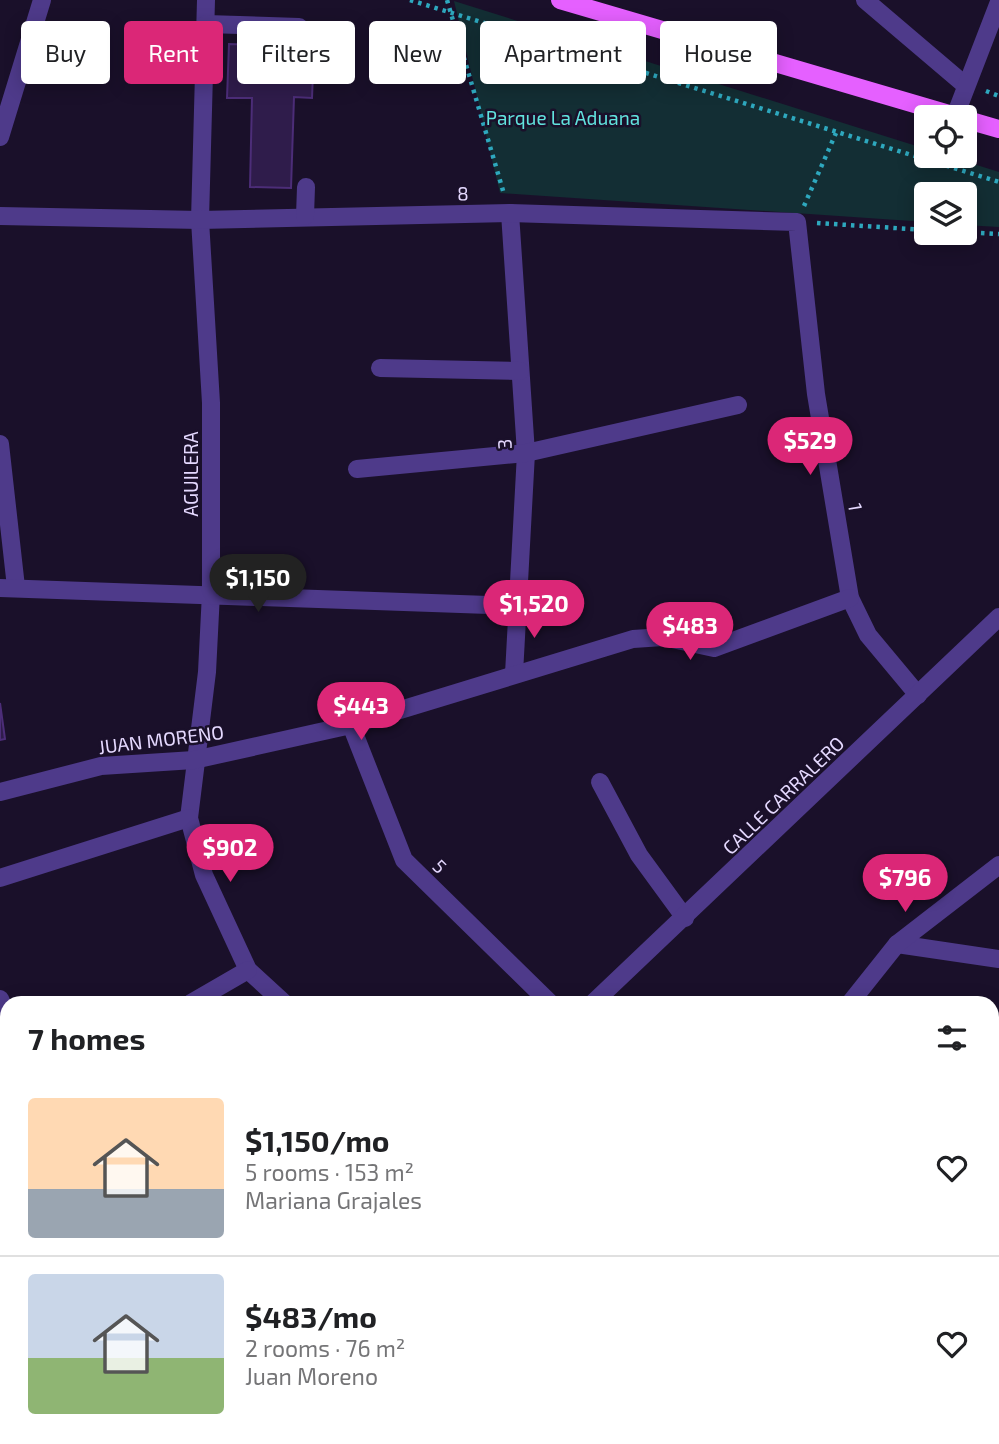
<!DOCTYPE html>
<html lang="en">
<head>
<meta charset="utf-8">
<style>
	body { margin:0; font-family:"Exo 2",sans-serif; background:#f6f6f6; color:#202124; height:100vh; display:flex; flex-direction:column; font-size:26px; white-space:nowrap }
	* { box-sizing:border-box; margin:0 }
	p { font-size:23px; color:#757577 }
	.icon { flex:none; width:38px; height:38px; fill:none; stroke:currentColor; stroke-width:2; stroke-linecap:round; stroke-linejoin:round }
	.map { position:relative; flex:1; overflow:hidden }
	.panel { position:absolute; left:0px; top:996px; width:999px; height:450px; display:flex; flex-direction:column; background:#fff; border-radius:21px 21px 0 0; box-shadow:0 4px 18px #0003 }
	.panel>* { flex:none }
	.hud { position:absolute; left:21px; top:21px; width:957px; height:63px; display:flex; gap:14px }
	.fabs { position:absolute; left:914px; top:105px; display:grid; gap:14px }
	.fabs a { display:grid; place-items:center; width:63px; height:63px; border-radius:7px; background:#fff; box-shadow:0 4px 18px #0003; font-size:35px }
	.price { position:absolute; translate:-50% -60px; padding:0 16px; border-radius:24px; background:#db2777; color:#fff; font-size:23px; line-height:46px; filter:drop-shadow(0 2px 4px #0008) }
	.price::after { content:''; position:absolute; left:50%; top:42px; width:21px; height:16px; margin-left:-10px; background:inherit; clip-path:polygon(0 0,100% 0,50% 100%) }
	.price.current { background:#222; color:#fff }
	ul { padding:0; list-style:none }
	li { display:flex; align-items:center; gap:21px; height:175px; padding:0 28px }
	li+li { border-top:2px solid #e0e0e0 }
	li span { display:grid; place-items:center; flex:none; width:196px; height:140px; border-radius:7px; color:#555 }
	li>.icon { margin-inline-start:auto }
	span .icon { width:84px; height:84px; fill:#fffc; stroke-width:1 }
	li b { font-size:30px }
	h2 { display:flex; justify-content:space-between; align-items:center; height:84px; padding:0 28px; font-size:30px }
	.tag { padding:0 24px; border-radius:7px; background:#fff; box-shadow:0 4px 18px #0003; font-size:24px; line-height:63px }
	.tag.current { background:#db2777; color:#fff }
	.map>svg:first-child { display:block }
	.green { fill:#132e34 }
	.building { fill:#2f1c4b; stroke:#4c2d78; stroke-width:2 }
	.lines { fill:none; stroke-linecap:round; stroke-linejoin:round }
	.path { stroke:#2ea8be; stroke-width:4.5; stroke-dasharray:3.5 5; stroke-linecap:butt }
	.minor { stroke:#4e3a8a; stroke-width:18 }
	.major { stroke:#e560ff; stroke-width:18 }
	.labels { text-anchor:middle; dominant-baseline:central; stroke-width:5; stroke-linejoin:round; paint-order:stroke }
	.park-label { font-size:19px; fill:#61e3de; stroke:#1a102a }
	.street-label { font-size:19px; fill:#e5d9ff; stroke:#1a102a }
</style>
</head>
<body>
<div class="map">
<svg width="999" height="1444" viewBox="0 0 999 1444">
	<rect width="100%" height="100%" fill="#1a102a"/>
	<path class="green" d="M454 1 926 149V156H948L999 172V227L964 225V194H926V222L500 193Z"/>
	<g class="building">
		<path d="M229 44 314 47 312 98 294 97 291 188 250 187 252 98H227Z"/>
		<path d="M0 703 5 739 0 740Z"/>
	</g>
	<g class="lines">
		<g class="path">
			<path d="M410 0 999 182"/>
			<path d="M447 0 504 194"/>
			<path d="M986 91 999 96"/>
			<path d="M804 206 836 133"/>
			<path d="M817 223 926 230"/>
			<path d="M964 232 999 234"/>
		</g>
		<g class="minor">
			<path d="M206 0 200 220 211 403V593L207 672 189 818 204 875 248 970 284 1003"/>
			<path d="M865 0 965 85"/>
			<path d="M206 24 299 27"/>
			<path d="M955 116 999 2"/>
			<path d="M0 137 42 0"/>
			<path d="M510 213 526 453 514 674"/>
			<path d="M0 216 200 220 510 213 797 222 816 394 850 598 868 635 918 695"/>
			<path d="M305 216 306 187"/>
			<path d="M380 368 520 371"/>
			<path d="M0 444 16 587"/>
			<path d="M357 469 526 453 738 405"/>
			<path d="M0 588 516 606"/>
			<path d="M351 725 404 860 550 1003"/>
			<path d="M600 782 639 855 685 918"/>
			<path d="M0 792 101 766 194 760 351 725 633 639 663 637 714 648 850 598"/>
			<path d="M0 878 189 818"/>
			<path d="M897 944 999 959"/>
			<path d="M0 999 7 1016"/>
			<path d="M191 1003 248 970"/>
			<path d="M593 1003 999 617"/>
			<path d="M850 1003 897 944 999 865"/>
			<path d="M0 1102 7 1098"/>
			<path d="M992 1140 999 1142"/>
			<path d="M992 1269 999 1270"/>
			<path d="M0 1307 7 1304"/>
			<path d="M153 1438 154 1444"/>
			<path d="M648 1438 652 1444"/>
			<path d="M212 1444 216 1438"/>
			<path d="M745 1444 746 1438"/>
			<path d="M855 1444 856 1438"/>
			<path d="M962 1444V1438"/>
		</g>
		<g class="major">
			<path d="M560 0 959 117"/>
			<path d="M964 119 999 129"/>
		</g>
	</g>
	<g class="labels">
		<g class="park-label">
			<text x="563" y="117">Parque La Aduana</text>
		</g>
		<g class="street-label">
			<text transform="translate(463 193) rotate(-1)">8</text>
			<text transform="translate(504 444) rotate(-93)">3</text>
			<text transform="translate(190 474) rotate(-90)">AGUILERA</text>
			<text transform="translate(856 507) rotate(81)">1</text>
			<text transform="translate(161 739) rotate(-7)">JUAN MORENO</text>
			<text transform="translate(783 795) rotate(-44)">CALLE CARRALERO</text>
			<text transform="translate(440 866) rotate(44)">5</text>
		</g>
	</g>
</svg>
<div class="fabs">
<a><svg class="icon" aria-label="locate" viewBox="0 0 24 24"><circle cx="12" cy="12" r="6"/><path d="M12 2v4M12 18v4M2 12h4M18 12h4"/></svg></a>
<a><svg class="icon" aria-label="layers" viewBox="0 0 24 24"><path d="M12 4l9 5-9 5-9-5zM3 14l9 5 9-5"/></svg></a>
</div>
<b class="price" style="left:810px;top:477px">$529</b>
<b class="price current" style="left:258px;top:614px">$1,150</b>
<b class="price" style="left:534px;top:640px">$1,520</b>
<b class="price" style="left:690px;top:662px">$483</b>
<b class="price" style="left:361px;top:742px">$443</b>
<b class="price" style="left:230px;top:884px">$902</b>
<b class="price" style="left:905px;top:914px">$796</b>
<div class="hud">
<a class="tag">Buy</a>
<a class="tag current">Rent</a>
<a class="tag">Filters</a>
<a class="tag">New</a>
<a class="tag">Apartment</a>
<a class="tag">House</a>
</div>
<section class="panel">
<h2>7 homes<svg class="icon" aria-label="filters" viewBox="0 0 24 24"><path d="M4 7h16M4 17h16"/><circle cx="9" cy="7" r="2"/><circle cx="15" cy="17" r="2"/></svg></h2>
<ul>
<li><span style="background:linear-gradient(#ffd9b3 65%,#9aa5b1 0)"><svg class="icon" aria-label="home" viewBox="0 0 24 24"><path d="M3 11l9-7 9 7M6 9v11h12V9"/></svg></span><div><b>$1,150/mo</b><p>5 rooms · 153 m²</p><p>Mariana Grajales</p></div><svg class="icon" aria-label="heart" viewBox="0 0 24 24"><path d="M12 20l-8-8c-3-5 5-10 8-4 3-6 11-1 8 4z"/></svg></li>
<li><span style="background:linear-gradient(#c9d6e8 60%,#8fb573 0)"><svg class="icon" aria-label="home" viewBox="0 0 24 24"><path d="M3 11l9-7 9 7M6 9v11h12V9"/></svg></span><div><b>$483/mo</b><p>2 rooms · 76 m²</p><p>Juan Moreno</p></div><svg class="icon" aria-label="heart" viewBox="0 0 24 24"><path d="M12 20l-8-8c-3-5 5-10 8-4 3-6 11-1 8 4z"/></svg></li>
</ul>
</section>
</div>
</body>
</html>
